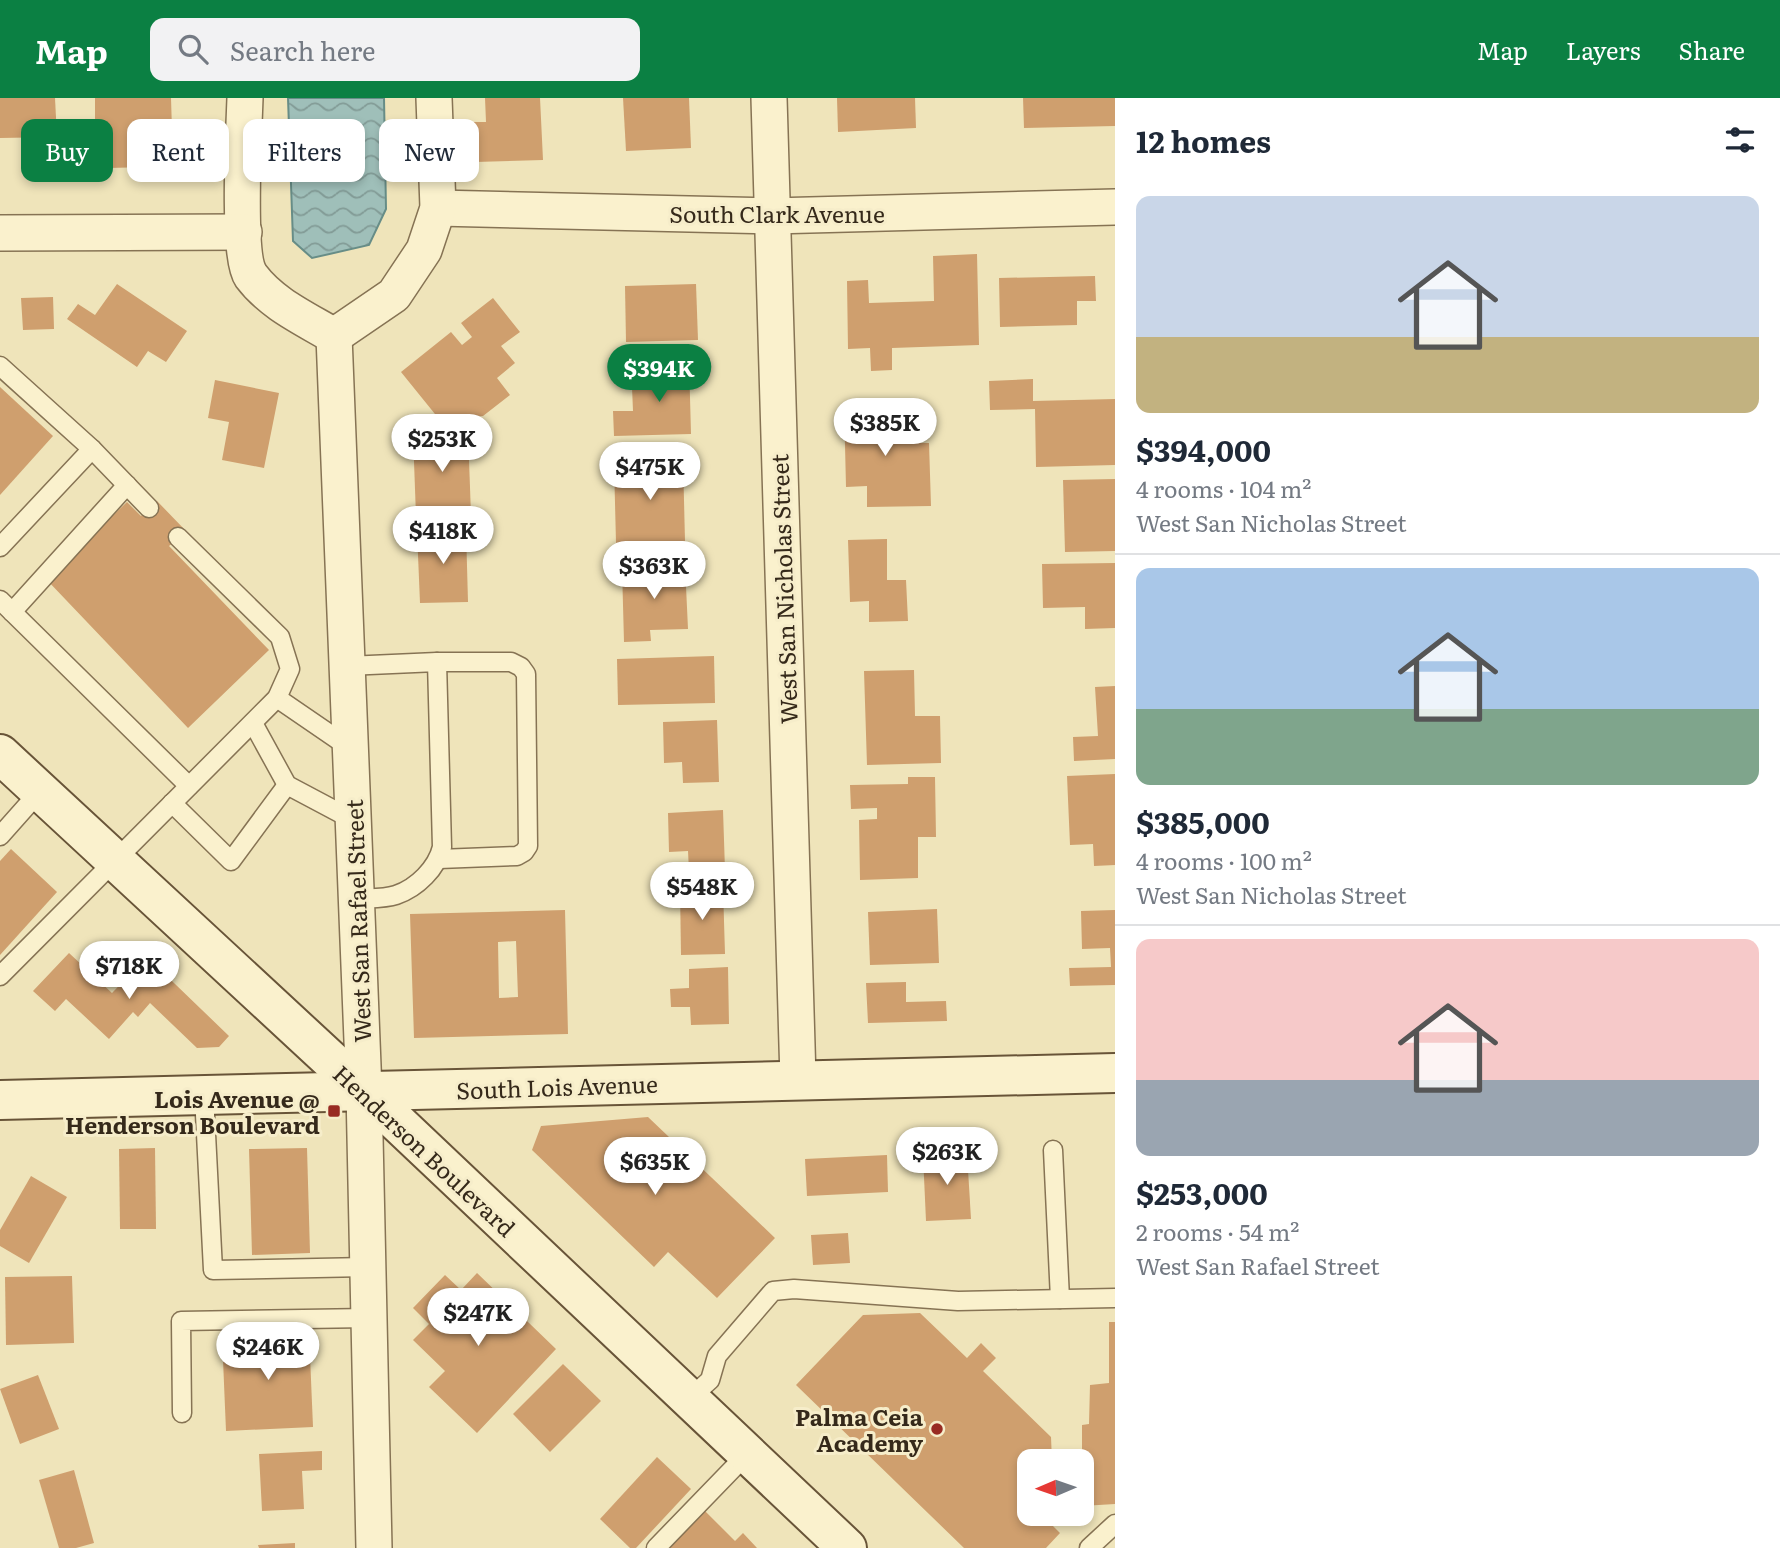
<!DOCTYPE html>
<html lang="en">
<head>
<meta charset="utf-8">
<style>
	body { margin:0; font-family:Literata,serif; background:#f2f2f3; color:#1f2937; height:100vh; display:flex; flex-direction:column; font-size:26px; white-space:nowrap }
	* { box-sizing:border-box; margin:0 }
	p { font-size:23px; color:#747a83 }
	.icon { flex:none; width:38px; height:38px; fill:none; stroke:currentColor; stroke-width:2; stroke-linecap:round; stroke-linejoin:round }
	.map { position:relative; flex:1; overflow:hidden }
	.sheet { display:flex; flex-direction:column; background:#fff; width:665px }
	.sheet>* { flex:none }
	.hud { position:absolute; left:21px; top:21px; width:665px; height:63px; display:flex; gap:14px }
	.needle { width:46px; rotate:268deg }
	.tools { position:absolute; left:1017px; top:1351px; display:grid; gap:14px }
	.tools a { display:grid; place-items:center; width:77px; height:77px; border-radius:14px; background:#fff; box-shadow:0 4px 10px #0003; font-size:35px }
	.price { position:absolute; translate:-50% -60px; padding:0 16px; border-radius:24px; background:#fff; color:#222; font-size:23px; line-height:46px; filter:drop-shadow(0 2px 4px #0008) }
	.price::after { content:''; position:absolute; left:50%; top:42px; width:21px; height:16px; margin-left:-10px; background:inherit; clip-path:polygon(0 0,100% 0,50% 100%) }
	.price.current { background:#0b8043; color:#fff }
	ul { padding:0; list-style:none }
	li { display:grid; align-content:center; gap:14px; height:371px; padding:0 21px }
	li+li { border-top:2px solid #e0e1e3 }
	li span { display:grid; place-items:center; height:217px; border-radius:14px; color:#555 }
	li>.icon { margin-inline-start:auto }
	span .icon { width:126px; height:126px; fill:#fffc; stroke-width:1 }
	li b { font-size:30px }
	h2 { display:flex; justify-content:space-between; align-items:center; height:84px; padding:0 21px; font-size:30px }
	.chip { padding:0 24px; border-radius:14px; background:#fff; box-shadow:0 4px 10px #0003; font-size:24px; line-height:63px }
	.chip.current { background:#0b8043; color:#fff }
	header { display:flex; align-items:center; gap:42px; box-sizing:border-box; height:98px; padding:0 35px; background:#0b8043; color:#fff }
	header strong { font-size:33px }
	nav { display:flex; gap:38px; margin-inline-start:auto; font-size:24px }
	.search { width:490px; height:63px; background:#f2f2f3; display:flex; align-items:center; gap:18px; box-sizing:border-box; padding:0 24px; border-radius:14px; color:#747a83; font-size:26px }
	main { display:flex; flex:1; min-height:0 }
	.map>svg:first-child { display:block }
	.water { fill:url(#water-waves); stroke:#678d87; stroke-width:2 }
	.building { fill:#cf9f6e; fill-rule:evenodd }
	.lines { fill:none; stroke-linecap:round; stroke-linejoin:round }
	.lane-casing { stroke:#867354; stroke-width:21 }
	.street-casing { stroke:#867354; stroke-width:38 }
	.secondary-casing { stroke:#685438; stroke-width:42 }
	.lane { stroke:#faf1cd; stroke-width:18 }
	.street { stroke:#faf1cd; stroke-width:35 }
	.secondary { stroke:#faf1cd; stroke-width:38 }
	.poi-dot { fill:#982b22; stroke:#f6edca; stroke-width:2.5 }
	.labels { text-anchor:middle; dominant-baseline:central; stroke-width:6; stroke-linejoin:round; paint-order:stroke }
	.street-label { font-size:23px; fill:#35291a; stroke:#f6edca }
	.poi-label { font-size:23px; font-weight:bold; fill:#35291a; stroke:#f6edca; text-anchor:end }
</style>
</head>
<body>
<header>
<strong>Map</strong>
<div class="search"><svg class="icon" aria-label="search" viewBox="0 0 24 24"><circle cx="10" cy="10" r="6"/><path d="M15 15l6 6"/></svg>Search here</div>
<nav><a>Map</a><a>Layers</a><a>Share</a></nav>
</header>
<main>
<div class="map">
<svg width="1115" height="1450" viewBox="0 0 1115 1450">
	<defs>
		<pattern id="water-waves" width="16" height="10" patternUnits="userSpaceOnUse" patternTransform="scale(1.75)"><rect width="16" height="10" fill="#9fbfb9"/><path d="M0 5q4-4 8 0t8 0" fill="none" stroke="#829b96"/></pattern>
	</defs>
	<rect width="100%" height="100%" fill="#efe4ba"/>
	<path class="water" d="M288 0H384L386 111 369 147 312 160 293 143Z"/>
	<g class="building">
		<path d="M0 0H55L57 39 0 40Z"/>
		<path d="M95 0H171L172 32 192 31V68L108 70V53L95 54Z"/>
		<path d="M485 0H540L543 62 475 64 474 24H486Z"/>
		<path d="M623 0H689L691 50 626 53Z"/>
		<path d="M837 0H915L916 30 838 34Z"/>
		<path d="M1023 0H1115V28L1024 30Z"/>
		<path d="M977 156 979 247 892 250V272L871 273 870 250 848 251 847 183 868 182 869 205 934 203 933 158Z"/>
		<path d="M1095 178 1096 203H1077V227L1000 229 999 180Z"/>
		<path d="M117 186 187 233 166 264 148 253 137 269 67 221 78 206 95 217Z"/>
		<path d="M696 186 698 242 626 244 625 188Z"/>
		<path d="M53 199 54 231 23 232 21 200Z"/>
		<path d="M493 200 520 234 501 248 515 265 497 280 510 297 483 318 439 321 401 274 451 234 462 247 472 239 461 225Z"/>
		<path d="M689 263 691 336 614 338 613 313H633L632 289 651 288V264Z"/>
		<path d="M1033 281V303L1115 301V367L1036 369 1035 311 990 312 989 283Z"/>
		<path d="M215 282 279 295 264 370 222 362 229 324 208 320Z"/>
		<path d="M0 289 53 338 0 397Z"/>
		<path d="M886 303V325L908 324V345H929L931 408 867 409V388L846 389 844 305Z"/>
		<path d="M468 334 471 417 416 418 413 336Z"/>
		<path d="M683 362 685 443 616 445 614 365Z"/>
		<path d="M1115 381V453L1065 454 1063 382Z"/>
		<path d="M157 403 186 433 169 448 269 552 188 630 46 481 127 404 141 418Z"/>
		<path d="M466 432 468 504 420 505 417 433Z"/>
		<path d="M887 441V482H906L908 523 869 524V503L850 504 848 442Z"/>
		<path d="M1115 465V530L1085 531V509L1043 510 1042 466Z"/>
		<path d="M685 467 688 531 650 532 651 543 624 544 622 470Z"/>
		<path d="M714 558 715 605 618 607 617 561Z"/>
		<path d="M914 572 915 618H940L941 665 867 667 864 573Z"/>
		<path d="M1115 588V661L1074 663 1073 639 1098 638 1095 589Z"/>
		<path d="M717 622 719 684 683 685 682 664 664 665 663 624Z"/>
		<path d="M1115 676V767L1094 768 1093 746 1070 747 1067 678Z"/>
		<path d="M908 679H935L936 739H918V780L860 782 859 722 877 721V710L851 711 850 687 908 686Z"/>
		<path d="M723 712 725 772 689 773 688 753 669 754 668 715Z"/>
		<path d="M11 751 57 794 0 857V763Z"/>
		<path d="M723 790 725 856 681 857 680 791Z"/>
		<path d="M937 811 939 865 870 867 868 814Z"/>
		<path d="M565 812 568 936 414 940 410 816ZM516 843 518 899 499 900 498 844Z"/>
		<path d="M1115 812V887L1070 888 1069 870 1111 869 1110 850 1082 851 1081 813Z"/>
		<path d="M69 855 112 895 147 859 229 938 219 949 197 950 150 905 138 919 133 914 109 941 66 901 55 913 33 893Z"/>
		<path d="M728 869 729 926 691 927 690 909H671L670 891 689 890V871Z"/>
		<path d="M906 884V904L946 903 947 923 868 925 866 885Z"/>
		<path d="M648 1019 775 1140 717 1200 668 1154 654 1169 532 1052 541 1028Z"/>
		<path d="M155 1050 156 1131H120L119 1051Z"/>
		<path d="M307 1050 310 1155 252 1157 249 1051Z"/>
		<path d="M967 1055 971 1121 926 1123 923 1057Z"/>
		<path d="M887 1057 888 1094 807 1098 805 1061Z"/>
		<path d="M31 1078 67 1099 29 1165 0 1148V1132Z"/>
		<path d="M848 1135 850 1165 813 1167 811 1137Z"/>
		<path d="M477 1175 556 1251 477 1335 429 1289 445 1273 413 1242 429 1226 413 1210 445 1177 461 1192Z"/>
		<path d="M72 1178 74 1245 6 1247 5 1179Z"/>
		<path d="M920 1215 967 1260 981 1245 996 1260 983 1273 1051 1339 1052 1363H1029V1416H1041L1060 1435 1046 1450H964L796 1287 863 1217Z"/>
		<path d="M1109 1224H1115V1406L1082 1408V1363H1054L1053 1353 1082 1352V1327L1089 1326 1090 1287 1109 1285Z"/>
		<path d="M309 1234 313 1329 226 1333 222 1238Z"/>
		<path d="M563 1266 601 1303 550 1354 513 1316Z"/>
		<path d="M38 1277 59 1331 20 1346 0 1291Z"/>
		<path d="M322 1353V1372L302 1373 304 1411 262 1413 259 1356Z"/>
		<path d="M657 1359 691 1391 636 1450H630L600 1421Z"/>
		<path d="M74 1372 94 1445 76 1450H59L39 1382Z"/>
		<path d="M705 1413 735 1443 743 1435 757 1450H669Z"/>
		<path d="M295 1445V1450H259L258 1447Z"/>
	</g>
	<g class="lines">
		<g class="lane-casing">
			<g id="lane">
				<path d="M0 268 92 351 149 410"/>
				<path d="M0 449 92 351"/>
				<path d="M0 502 189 688"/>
				<path d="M12 514 127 387"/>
				<path d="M437 564H511L521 569 526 576 528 748 524 754 517 758 439 761"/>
				<path d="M347 568 437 564 442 749C437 770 417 790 396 797 384 801 369 800 356 801"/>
				<path d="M277 600 350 650"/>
				<path d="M253 625 287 687 353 722"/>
				<path d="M172 705 231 763 287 687"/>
				<path d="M0 738 40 693"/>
				<path d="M0 878 277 600 290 571 280 539 178 439"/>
				<path d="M204 997 213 1172 367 1169"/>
				<path d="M1053 1052 1060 1201"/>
				<path d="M689 1301 710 1282 717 1258 773 1193 794 1191 958 1203 1115 1200"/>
				<path d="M182 1315 181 1223 369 1220"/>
				<path d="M656 1450 747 1356"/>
				<path d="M1089 1450 1115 1426"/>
			</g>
		</g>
		<g class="street-casing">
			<g id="street">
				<path d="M245 0C244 30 237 158 251 178 272 206 304 220 334 238"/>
				<path d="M769 0 798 981"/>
				<path d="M438 110 772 118 1115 109"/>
				<path d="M0 135 244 134"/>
				<path d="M334 238 364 993 374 1450"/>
				<path d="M334 238 394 197 424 152 438 110 434 0"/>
			</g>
		</g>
		<g class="secondary-casing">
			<g id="secondary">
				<path d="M0 656 364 993 847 1450"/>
				<path d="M0 1002 1115 975"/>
			</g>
		</g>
		<use href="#lane" class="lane"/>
		<use href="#street" class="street"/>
		<use href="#secondary" class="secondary"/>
	</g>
	<g class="poi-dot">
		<rect x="327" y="1006" width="14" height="14" rx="3.5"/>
		<circle cx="937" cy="1331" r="7"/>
	</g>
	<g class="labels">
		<g class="street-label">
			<text x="777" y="115">South Clark Avenue</text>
			<text transform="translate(783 491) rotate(-92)">West San Nicholas Street</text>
			<text transform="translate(357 823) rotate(-92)">West San Rafael Street</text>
			<text transform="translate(557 988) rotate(-2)">South Lois Avenue</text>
			<text transform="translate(425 1052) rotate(43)">Henderson Boulevard</text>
		</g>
		<g class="poi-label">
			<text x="320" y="1000">Lois Avenue @<tspan x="320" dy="26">Henderson Boulevard</tspan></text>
			<text x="923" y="1318">Palma Ceia<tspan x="923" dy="26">Academy</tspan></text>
		</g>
	</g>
</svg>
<div class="tools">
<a><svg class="needle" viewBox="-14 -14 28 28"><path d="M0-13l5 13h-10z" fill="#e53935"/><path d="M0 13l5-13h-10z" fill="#747a83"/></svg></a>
</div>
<b class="price current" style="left:659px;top:306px">$394K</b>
<b class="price" style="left:885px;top:360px">$385K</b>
<b class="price" style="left:442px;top:376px">$253K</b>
<b class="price" style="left:650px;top:404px">$475K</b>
<b class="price" style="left:443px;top:468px">$418K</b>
<b class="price" style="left:654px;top:503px">$363K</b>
<b class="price" style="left:702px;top:824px">$548K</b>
<b class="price" style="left:129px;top:903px">$718K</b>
<b class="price" style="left:947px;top:1089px">$263K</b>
<b class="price" style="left:655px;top:1099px">$635K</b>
<b class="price" style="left:478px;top:1250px">$247K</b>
<b class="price" style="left:268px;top:1284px">$246K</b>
<div class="hud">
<a class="chip current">Buy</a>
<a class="chip">Rent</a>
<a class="chip">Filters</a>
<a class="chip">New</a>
</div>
</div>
<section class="sheet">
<h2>12 homes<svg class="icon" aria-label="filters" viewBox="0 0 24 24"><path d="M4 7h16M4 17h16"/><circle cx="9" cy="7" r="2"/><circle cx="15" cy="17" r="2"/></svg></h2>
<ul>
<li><span style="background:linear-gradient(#c9d6e8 65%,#c2b280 0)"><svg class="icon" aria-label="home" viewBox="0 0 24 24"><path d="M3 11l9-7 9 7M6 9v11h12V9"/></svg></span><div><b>$394,000</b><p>4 rooms · 104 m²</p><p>West San Nicholas Street</p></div></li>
<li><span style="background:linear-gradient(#a9c7e8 65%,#7fa58c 0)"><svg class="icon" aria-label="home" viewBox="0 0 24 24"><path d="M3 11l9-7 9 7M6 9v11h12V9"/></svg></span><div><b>$385,000</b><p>4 rooms · 100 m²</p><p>West San Nicholas Street</p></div></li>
<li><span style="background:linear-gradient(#f6c9c9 65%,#9aa5b1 0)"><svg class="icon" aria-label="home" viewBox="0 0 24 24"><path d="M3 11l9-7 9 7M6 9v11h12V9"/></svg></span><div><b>$253,000</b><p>2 rooms · 54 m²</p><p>West San Rafael Street</p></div></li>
</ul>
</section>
</main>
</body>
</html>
